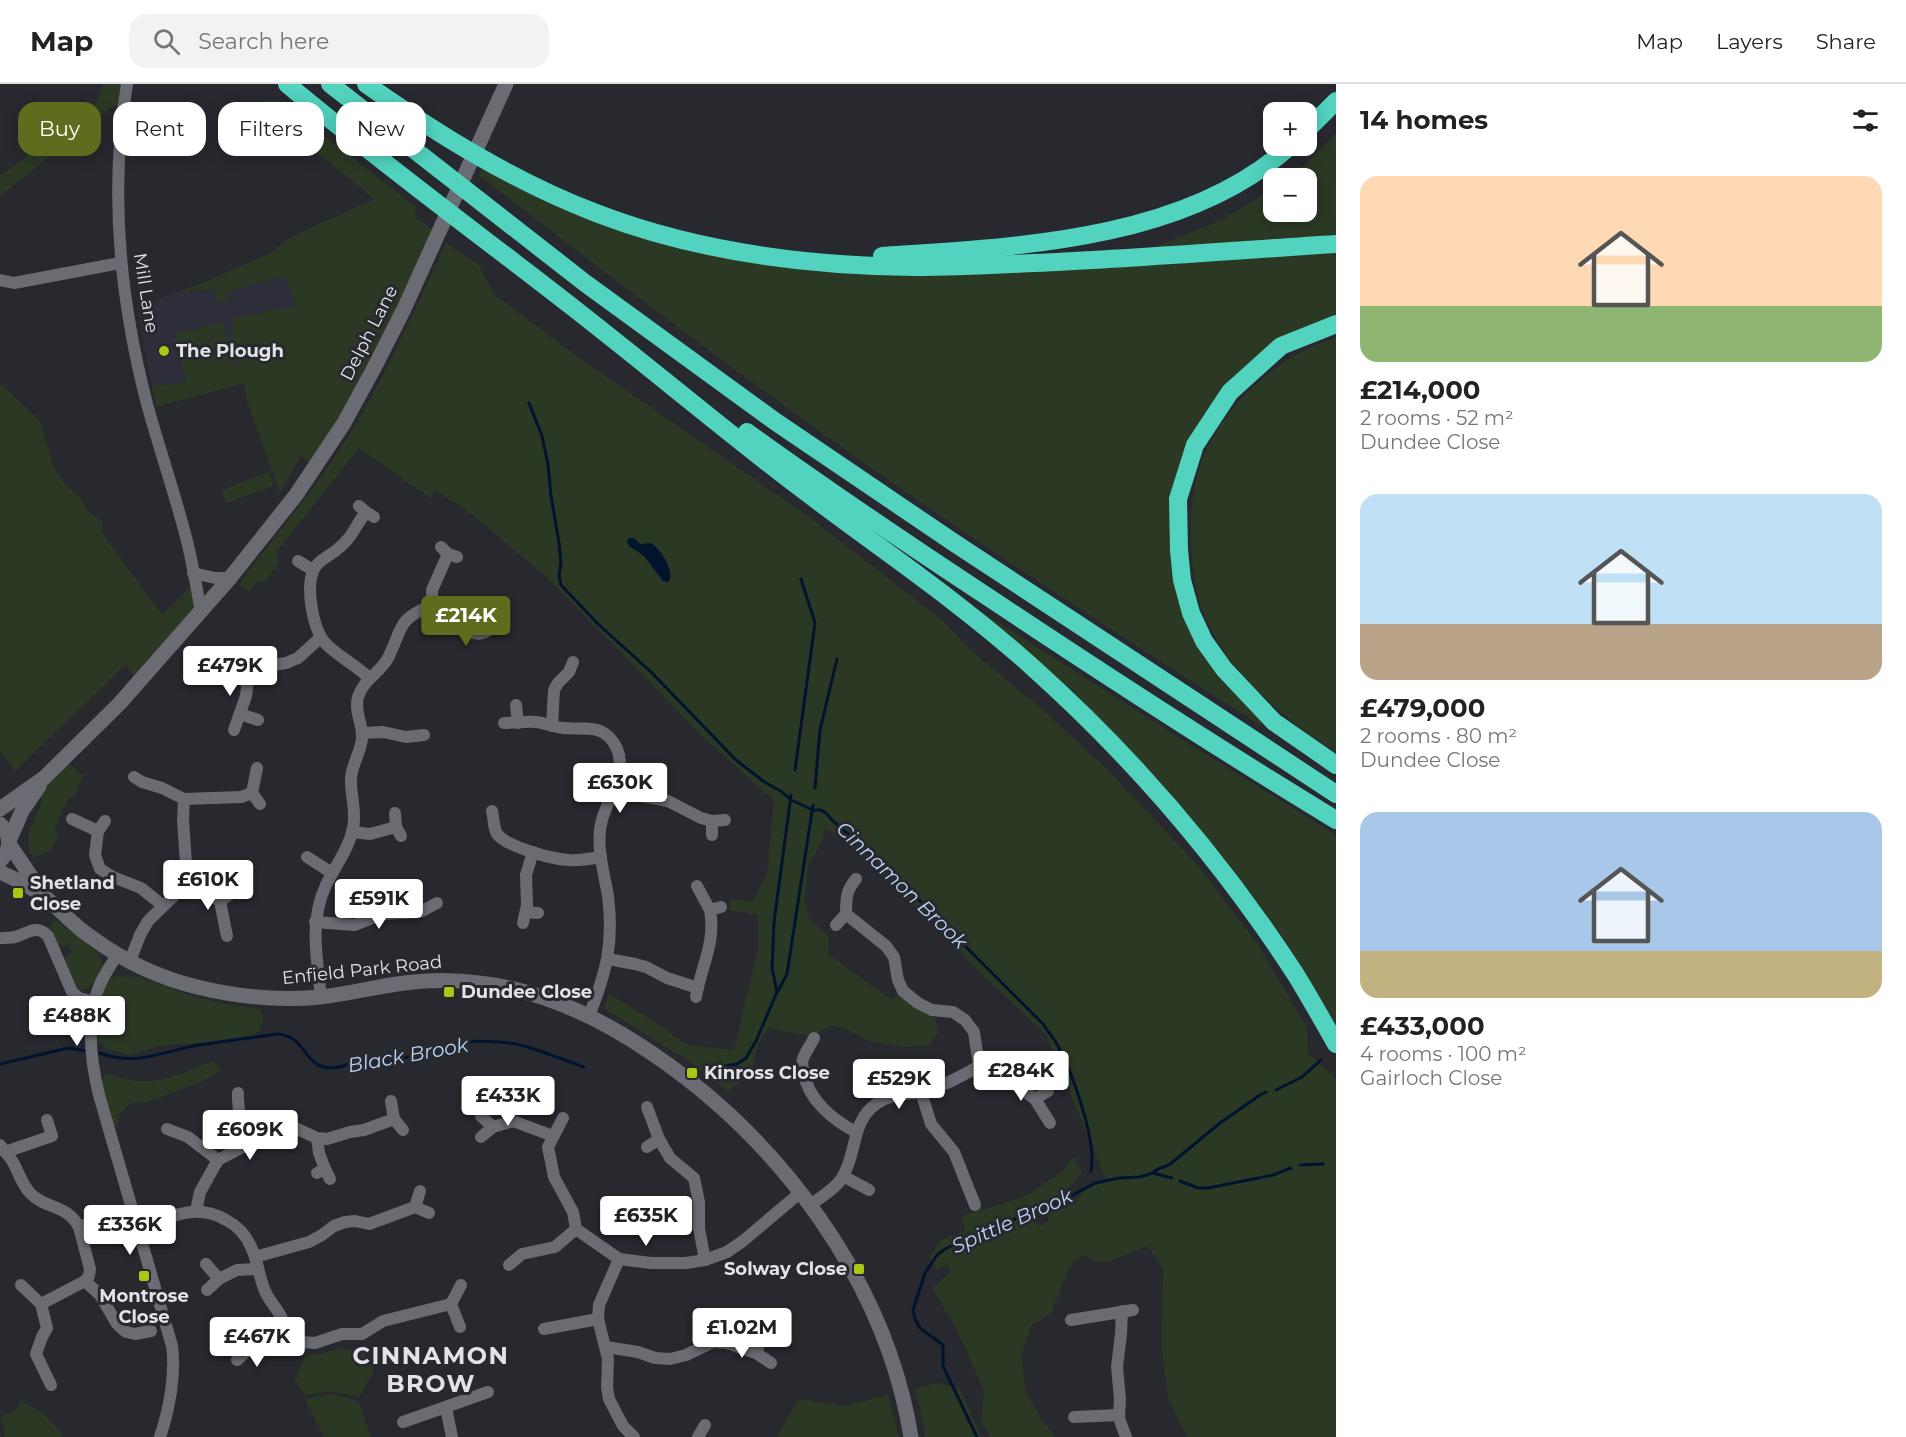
<!DOCTYPE html>
<html lang="en">
<head>
<meta charset="utf-8">
<style>
	body { margin:0; font-family:Montserrat,sans-serif; background:#f2f2f2; color:#222; height:100vh; display:flex; flex-direction:column; font-size:22px; white-space:nowrap }
	* { box-sizing:border-box; margin:0 }
	p { font-size:20px; color:#767676 }
	.icon { flex:none; width:33px; height:33px; fill:none; stroke:currentColor; stroke-width:2; stroke-linecap:round; stroke-linejoin:round }
	.map { position:relative; flex:1; overflow:hidden }
	.panel { display:flex; flex-direction:column; background:#fff; width:570px }
	.panel>* { flex:none }
	.banner { position:absolute; left:18px; top:18px; width:570px; height:54px; display:flex; gap:12px }
	.tools { position:absolute; left:1263px; top:18px; display:grid; gap:12px }
	.tools a { display:grid; place-items:center; width:54px; height:54px; border-radius:12px; background:#fff; box-shadow:0 3px 15px #0003; font-size:30px }
	.price { position:absolute; translate:-50% -51px; padding:0 14px; border-radius:6px; background:#fff; color:#222; font-size:20px; line-height:39px; filter:drop-shadow(0 2px 3px #0008) }
	.price::after { content:''; position:absolute; left:50%; top:36px; width:18px; height:14px; margin-left:-9px; background:inherit; clip-path:polygon(0 0,100% 0,50% 100%) }
	.price.active { background:#606c1d; color:#fff }
	ul { padding:0; list-style:none }
	li { display:grid; align-content:center; gap:12px; height:318px; padding:0 24px }
	li span { display:grid; place-items:center; height:186px; border-radius:18px; color:#555 }
	li>.icon { margin-inline-start:auto }
	span .icon { width:108px; height:108px; fill:#fffc; stroke-width:1 }
	li b { font-size:26px }
	h2 { display:flex; justify-content:space-between; align-items:center; height:72px; padding:0 24px; font-size:26px }
	.tag { padding:0 21px; border-radius:18px; background:#fff; box-shadow:0 3px 15px #0003; font-size:21px; line-height:54px }
	.tag.active { background:#606c1d; color:#fff }
	header { display:flex; align-items:center; gap:36px; box-sizing:border-box; height:84px; padding:0 30px; background:#fff; border-bottom:2px solid #e0e0e0 }
	header strong { font-size:28px }
	nav { display:flex; gap:33px; margin-inline-start:auto; font-size:21px }
	.search { width:420px; height:54px; background:#f2f2f2; display:flex; align-items:center; gap:15px; box-sizing:border-box; padding:0 21px; border-radius:18px; color:#767676; font-size:22px }
	main { display:flex; flex:1; min-height:0 }
	.map>svg:first-child { display:block }
	.built { fill:#2e2f3b }
	.green { fill:#2b3924 }
	.water { fill:#01142e }
	.lines { fill:none; stroke-linecap:round; stroke-linejoin:round }
	.stream { stroke:#01142e; stroke-width:3 }
	.street { stroke:#6b6b73; stroke-width:12 }
	.secondary { stroke:#6b6b73; stroke-width:15 }
	.highway { stroke:#51d3c0; stroke-width:18 }
	.poi-dot { fill:#abc716; stroke:#28292f; stroke-width:2 }
	.labels { text-anchor:middle; dominant-baseline:central; stroke-width:6; stroke-linejoin:round; paint-order:stroke }
	.street-label { font-size:18px; fill:#e2e2e7; stroke:#28292f }
	.poi-label { font-size:18px; font-weight:bold; fill:#e2e2e7; stroke:#28292f; text-anchor:start }
	.water-label { font-size:20px; font-style:italic; fill:#bad4f5; stroke:#28292f }
	.district-label { font-size:24px; font-weight:bold; letter-spacing:1.5px; fill:#e2e2e7; stroke:#28292f }
</style>
</head>
<body>
<header>
<strong>Map</strong>
<div class="search"><svg class="icon" aria-label="search" viewBox="0 0 24 24"><circle cx="10" cy="10" r="6"/><path d="M15 15l6 6"/></svg>Search here</div>
<nav><a>Map</a><a>Layers</a><a>Share</a></nav>
</header>
<main>
<div class="map">
<svg width="1336" height="1353" viewBox="0 0 1336 1353">
	<rect width="100%" height="100%" fill="#28292f"/>
	<path class="built" d="M285 191 296 222 232 255 238 285 186 298 152 302 137 223 185 205 186 208 215 205 228 217 227 208Z"/>
	<g class="green">
		<path d="M103 0H127L123 23 113 22 0 112V92L85 29 96 18Z"/>
		<path d="M267 16H278L416 123 414 129 418 132 416 134 433 146 366 293 311 380 301 371 280 409 246 314 245 299 156 323 152 302 186 298 175 250 223 239 235 287 238 285 232 255V235L296 222 285 191 227 208 228 217 217 219 215 205 186 208 185 205 200 200 271 169 287 156 306 146 374 115 257 19Z"/>
		<path d="M1336 50V153L1280 160 1157 162 1222 136 1273 104 1274 128H1306V94H1286L1300 85Z"/>
		<path d="M485 79 529 102 782 179 1336 167V233L1227 301 1170 447 1221 595 1262 637 1260 641C1145 568 1031 494 919 417 768 313 623 203 479 91Z"/>
		<path d="M446 159 478 180 495 211 575 271 805 430 942 536 977 572 1042 625 1108 686 1198 782 1257 859 1307 944 1308 969 1334 992 1336 996V1353H1187L1168 1314 1162 1265 1163 1185 1148 1162 1110 1177 1094 1178 1085 1171 1076 1176 1067 1189 1051 1229 1031 1242 1021 1273 1025 1305 1038 1330 1055 1353H990L981 1335 984 1306 955 1242 932 1204 951 1188 948 1181 937 1185 930 1173 939 1157 965 1147 962 1132 1025 1113 1062 1088 1073 1073 1082 1088C1067 1108 1052 1119 1028 1128L1030 1137 1040 1142 1048 1137 1049 1127 1068 1116 1078 1115 1087 1104 1107 1098 1046 950 980 889 925 832 839 751 825 745 822 758 808 781 804 815 809 834 829 853 828 870 892 916 900 908 934 931 938 949 929 961 904 963 868 957 849 946 833 941 810 952 768 944 758 960 751 989 728 1007 687 976 604 924 609 910 652 936 687 961 734 966 758 865V831L729 826 730 815 753 818 767 789 774 716 706 656 552 498 473 431 436 406 430 414 359 364 277 467 279 478 265 498 258 497 249 509 239 500C273 455 309 412 340 365 383 300 413 229 446 159Z"/>
		<path d="M1336 254V668C1283 634 1228 589 1203 528 1196 510 1193 490 1192 471 1189 439 1191 407 1202 376 1224 321 1278 271 1336 254Z"/>
		<path d="M0 299 40 337 53 382 65 401 80 413 88 428 102 437V449L162 531 190 503 203 509 202 521 136 596 126 580 15 687 0 667Z"/>
		<path d="M268 388 273 397 271 403 226 419 222 406Z"/>
		<path d="M949 507 1178 653 1336 751V940L1286 859 1258 819 1167 706 1066 600Z"/>
		<path d="M69 679 83 692 75 711 67 716 55 745 58 752 51 766 33 774C21 754 35 735 43 716L38 709Z"/>
		<path d="M56 837C67 845 101 865 102 879 102 889 94 897 89 904L78 906C74 899 61 883 65 875 66 872 70 870 72 868L69 860 62 863 56 859 49 845 52 838Z"/>
		<path d="M115 892 139 893 195 913 224 920 260 925 263 935 260 947 247 952 204 958 158 962 130 971 107 965 98 957C98 941 99 899 115 892Z"/>
		<path d="M213 977 221 986 203 997 148 1018 130 1019 119 1031 118 1040 112 1043 101 998 106 989C152 1007 170 993 213 977Z"/>
		<path d="M366 1263 374 1287 359 1313 331 1307 305 1311 295 1296 306 1271H319L339 1264 354 1267Z"/>
		<path d="M939 1299 960 1305 981 1353H925L920 1324 914 1305Z"/>
		<path d="M332 1310 358 1317 371 1353H324L305 1315Z"/>
		<path d="M888 1311 899 1353H777L798 1315 844 1322Z"/>
		<path d="M22 1318C39 1325 55 1337 63 1353H4L5 1352 1 1332 14 1328Z"/>
	</g>
	<path class="water" d="M629 454H634L640 460 651 459C662 468 672 482 670 496L668 498 663 497 644 472 629 462 627 457Z"/>
	<g class="lines">
		<g class="stream">
			<path d="M529 319 542 352 548 380 551 412 559 459 561 478 559 492 561 501 598 540 651 588 736 676 763 697 782 708 791 716 813 726H821L826 729 832 736 890 787 1043 940C1048 948 1055 955 1059 964 1073 991 1097 1057 1091 1087"/>
			<path d="M795 686 815 539 801 495"/>
			<path d="M815 704 820 646 837 575"/>
			<path d="M778 907 787 890 813 721"/>
			<path d="M99 969C139 983 162 967 199 961 225 957 251 954 277 950 308 952 302 984 332 984 340 984 347 980 354 979 363 977 372 980 381 979 403 977 425 966 447 961 468 956 503 956 524 962 545 968 564 976 584 983"/>
			<path d="M0 980 68 964 87 967"/>
			<path d="M708 985 737 980 746 974 756 957 777 908 772 884 774 838 791 711"/>
			<path d="M1276 1006 1302 993 1321 976"/>
			<path d="M1300 1081 1323 1080"/>
			<path d="M1153 1089 1172 1094"/>
			<path d="M1180 1097 1198 1104H1208L1273 1091 1291 1084"/>
			<path d="M977 1353 943 1282V1261L920 1244 915 1235 913 1226 925 1189 937 1171 945 1165 997 1140 1042 1128 1095 1099 1119 1094 1140 1093 1153 1089 1158 1085 1169 1081 1220 1039 1260 1011 1266 1008"/>
		</g>
		<g class="street">
			<path d="M127 0C109 107 120 216 147 320 160 367 176 413 188 461 193 483 197 505 201 528"/>
			<path d="M0 196 14 199 120 179"/>
			<path d="M359 422 366 428 374 433"/>
			<path d="M366 428C353 445 353 454 334 468 327 473 318 477 314 485 305 503 313 546 326 560 339 573 356 581 369 594"/>
			<path d="M441 463 448 470 457 473"/>
			<path d="M298 477 313 486"/>
			<path d="M193 489 215 494H230"/>
			<path d="M432 521C439 532 470 554 483 549 492 546 498 537 504 530"/>
			<path d="M226 578 249 585 286 579 298 574 321 553"/>
			<path d="M516 621 518 639"/>
			<path d="M240 630 258 636"/>
			<path d="M504 639C515 639 526 637 536 638 545 639 554 643 563 644 580 646 597 640 610 654 633 678 609 711 602 736 595 760 604 788 608 812 614 860 606 889 589 932"/>
			<path d="M552 642 554 606 558 599 569 588 573 578"/>
			<path d="M234 646 246 612 249 585"/>
			<path d="M362 649 383 648 406 653 424 651"/>
			<path d="M257 684 252 709 260 720"/>
			<path d="M134 693 142 698 162 704 184 715 241 713 252 709"/>
			<path d="M616 704 636 711 668 717 701 734 712 737"/>
			<path d="M492 727C494 734 493 743 497 750 507 763 552 775 568 776 579 777 590 775 601 773"/>
			<path d="M395 729 396 743 401 752"/>
			<path d="M72 735 98 747 105 737"/>
			<path d="M98 747 95 771 100 785 113 793 141 804 162 821"/>
			<path d="M352 748 370 750 396 743"/>
			<path d="M712 751V737L725 736"/>
			<path d="M307 773 332 789"/>
			<path d="M185 798 220 817 230 810"/>
			<path d="M697 802 710 826"/>
			<path d="M220 817 227 852"/>
			<path d="M526 828 538 829"/>
			<path d="M846 830 886 862 894 873 898 896 903 907 918 919 932 926 953 928 965 936 974 948 979 982"/>
			<path d="M315 838 355 841 382 830 420 828 437 819"/>
			<path d="M523 839 527 821 526 791 533 768"/>
			<path d="M836 841 846 830C846 816 846 806 856 795"/>
			<path d="M0 854C5 854 10 854 15 853 28 849 37 840 48 852L72 908 79 914 95 918"/>
			<path d="M117 871C111 881 103 892 99 903 86 935 91 978 99 1011L172 1262C176 1291 169 1326 160 1353"/>
			<path d="M608 875 635 880 646 883 667 894 698 904"/>
			<path d="M130 877 140 851 148 837 183 803 187 794 183 736 184 715"/>
			<path d="M321 913C317 875 309 837 326 801 335 782 349 765 353 744 357 726 350 711 351 694 352 680 361 668 362 654 363 640 354 628 358 613 363 596 380 589 388 574 403 544 396 536 432 521V506L448 470"/>
			<path d="M696 913C701 882 716 860 710 826L721 823"/>
			<path d="M814 954C811 961 805 968 803 975 801 979 803 984 804 989 808 1016 833 1036 856 1048"/>
			<path d="M1048 1007 1035 1015 1050 1039"/>
			<path d="M921 1008 931 1040 954 1068 975 1121"/>
			<path d="M238 1009C237 1026 243 1044 250 1059"/>
			<path d="M391 1017 394 1035 403 1046"/>
			<path d="M647 1023 659 1055 670 1074 694 1094 699 1118V1144L705 1176"/>
			<path d="M563 1034 548 1063 554 1093 573 1128 576 1145 619 1175 651 1179H686L705 1176 727 1168 743 1157 801 1108"/>
			<path d="M493 1043 513 1037 553 1052"/>
			<path d="M167 1045 188 1053 218 1076"/>
			<path d="M481 1053 493 1043 481 1032"/>
			<path d="M317 1054 319 1069 325 1085"/>
			<path d="M0 1061C5 1067 10 1073 14 1080 19 1090 22 1100 30 1109 45 1125 67 1120 79 1143L132 1125"/>
			<path d="M647 1063 659 1055"/>
			<path d="M5 1068 52 1052 47 1036"/>
			<path d="M317 1089 325 1085 330 1095"/>
			<path d="M843 1092 869 1106"/>
			<path d="M420 1107 415 1123 429 1129"/>
			<path d="M810 1121C821 1113 835 1105 842 1094 857 1071 851 1037 876 1020 889 1010 905 1011 920 1008 942 1003 960 993 979 982L1010 997 1035 1015"/>
			<path d="M196 1127 200 1108 218 1076 260 1054 295 1044 317 1054 327 1055 350 1048 364 1046 394 1035"/>
			<path d="M79 1143 90 1185 89 1192 85 1197 100 1211 117 1240 126 1248 135 1250 151 1247"/>
			<path d="M137 1144C169 1134 195 1118 226 1136 238 1142 246 1151 251 1163 258 1177 259 1193 265 1207 270 1220 287 1233 284 1248L302 1258 315 1259 342 1250H362L383 1237 451 1220"/>
			<path d="M255 1173 309 1158 322 1151 334 1142 345 1138 355 1137 369 1140 415 1123"/>
			<path d="M619 1175 599 1221 598 1235 608 1275 607 1303 609 1315 623 1342 634 1353"/>
			<path d="M206 1180 219 1195 207 1206"/>
			<path d="M509 1181 522 1170 555 1163 576 1145"/>
			<path d="M219 1195 237 1186 257 1185"/>
			<path d="M21 1201 41 1220 47 1244 42 1253 36 1270 51 1301"/>
			<path d="M41 1220 85 1197"/>
			<path d="M1122 1227 1121 1250 1117 1283 1120 1315 1119 1334 1126 1353"/>
			<path d="M1071 1236 1133 1226"/>
			<path d="M460 1243 451 1220 461 1201"/>
			<path d="M229 1245C242 1260 250 1278 270 1262 275 1258 280 1254 284 1248"/>
			<path d="M544 1245 598 1235"/>
			<path d="M761 1255 756 1269 771 1279"/>
			<path d="M606 1263 638 1268 655 1274 670 1275 686 1271 713 1258 727 1259 756 1269"/>
			<path d="M237 1276 248 1266"/>
			<path d="M446 1324 452 1353"/>
			<path d="M1074 1333 1119 1331"/>
			<path d="M403 1338 488 1308"/>
			<path d="M698 1353 705 1341"/>
		</g>
		<g class="secondary">
			<path d="M0 725 44 694 120 619 230 494 296 411 344 339 373 286 404 225 506 0"/>
			<path d="M0 740C12 751 11 766 0 777"/>
			<path d="M9 757 22 727 39 702"/>
			<path d="M9 760 41 807"/>
			<path d="M0 788C16 795 33 804 46 814 62 827 74 842 91 853 122 876 160 894 197 903 238 913 279 917 321 913 346 910 371 904 397 900 424 896 452 895 479 899 542 906 602 935 653 970 781 1057 886 1198 911 1353"/>
		</g>
		<g class="highway">
			<path d="M287 0C379 77 476 148 571 222 639 275 705 330 773 383 858 450 950 509 1030 581 1132 672 1222 777 1296 891 1310 914 1323 937 1336 960"/>
			<path d="M330 0 585 199 776 338 953 458 1336 710"/>
			<path d="M366 0C439 51 513 97 596 129 697 168 807 182 915 183 962 183 1010 180 1057 178 1150 173 1243 166 1336 160"/>
			<path d="M1306 47 1336 17"/>
			<path d="M882 172C1016 163 1185 157 1290 62"/>
			<path d="M1336 240 1281 262 1230 308 1195 361 1178 415 1179 466 1182 496 1191 529 1204 557 1224 585 1274 638 1336 681"/>
			<path d="M747 348C827 406 909 461 991 515 1105 591 1219 665 1336 736"/>
		</g>
	</g>
	<g class="poi-dot">
		<circle cx="164" cy="267" r="6"/>
		<rect x="12" y="803" width="12" height="12" rx="3"/>
		<rect x="443" y="902" width="12" height="12" rx="3"/>
		<rect x="686" y="983" width="12" height="12" rx="3"/>
		<rect x="853" y="1179" width="12" height="12" rx="3"/>
		<rect x="138" y="1186" width="12" height="12" rx="3"/>
	</g>
	<g class="labels">
		<g class="street-label">
			<text transform="translate(146 209) rotate(81)">Mill Lane</text>
			<text transform="translate(369 249) rotate(-63)">Delph Lane</text>
			<text transform="translate(362 886) rotate(-6)">Enfield Park Road</text>
		</g>
		<g class="poi-label">
			<text x="176" y="267">The Plough</text>
			<text x="30" y="799">Shetland<tspan x="30" dy="21">Close</tspan></text>
			<text x="461" y="908">Dundee Close</text>
			<text x="704" y="989">Kinross Close</text>
			<text x="847" y="1185" text-anchor="end">Solway Close</text>
			<text x="144" y="1212" text-anchor="middle">Montrose<tspan x="144" dy="21">Close</tspan></text>
		</g>
		<g class="water-label">
			<text transform="translate(902 801) rotate(44)">Cinnamon Brook</text>
			<text transform="translate(408 971) rotate(-10)">Black Brook</text>
			<text transform="translate(1012 1137) rotate(-24)">Spittle Brook</text>
		</g>
		<g class="district-label">
			<text x="431" y="1271">CINNAMON<tspan x="431" dy="28">BROW</tspan></text>
		</g>
	</g>
</svg>
<div class="tools">
<a>+</a>
<a>−</a>
</div>
<b class="price active" style="left:466px;top:563px">£214K</b>
<b class="price" style="left:230px;top:613px">£479K</b>
<b class="price" style="left:620px;top:730px">£630K</b>
<b class="price" style="left:208px;top:827px">£610K</b>
<b class="price" style="left:379px;top:846px">£591K</b>
<b class="price" style="left:77px;top:963px">£488K</b>
<b class="price" style="left:1021px;top:1018px">£284K</b>
<b class="price" style="left:899px;top:1026px">£529K</b>
<b class="price" style="left:508px;top:1043px">£433K</b>
<b class="price" style="left:250px;top:1077px">£609K</b>
<b class="price" style="left:646px;top:1163px">£635K</b>
<b class="price" style="left:130px;top:1172px">£336K</b>
<b class="price" style="left:742px;top:1275px">£1.02M</b>
<b class="price" style="left:257px;top:1284px">£467K</b>
<div class="banner">
<a class="tag active">Buy</a>
<a class="tag">Rent</a>
<a class="tag">Filters</a>
<a class="tag">New</a>
</div>
</div>
<section class="panel">
<h2>14 homes<svg class="icon" aria-label="filters" viewBox="0 0 24 24"><path d="M4 7h16M4 17h16"/><circle cx="9" cy="7" r="2"/><circle cx="15" cy="17" r="2"/></svg></h2>
<ul>
<li><span style="background:linear-gradient(#ffd9b3 70%,#8fb573 0)"><svg class="icon" aria-label="home" viewBox="0 0 24 24"><path d="M3 11l9-7 9 7M6 9v11h12V9"/></svg></span><div><b>£214,000</b><p>2 rooms · 52 m²</p><p>Dundee Close</p></div></li>
<li><span style="background:linear-gradient(#bfe0f5 70%,#b9a48a 0)"><svg class="icon" aria-label="home" viewBox="0 0 24 24"><path d="M3 11l9-7 9 7M6 9v11h12V9"/></svg></span><div><b>£479,000</b><p>2 rooms · 80 m²</p><p>Dundee Close</p></div></li>
<li><span style="background:linear-gradient(#a9c7e8 75%,#c2b280 0)"><svg class="icon" aria-label="home" viewBox="0 0 24 24"><path d="M3 11l9-7 9 7M6 9v11h12V9"/></svg></span><div><b>£433,000</b><p>4 rooms · 100 m²</p><p>Gairloch Close</p></div></li>
</ul>
</section>
</main>
</body>
</html>
